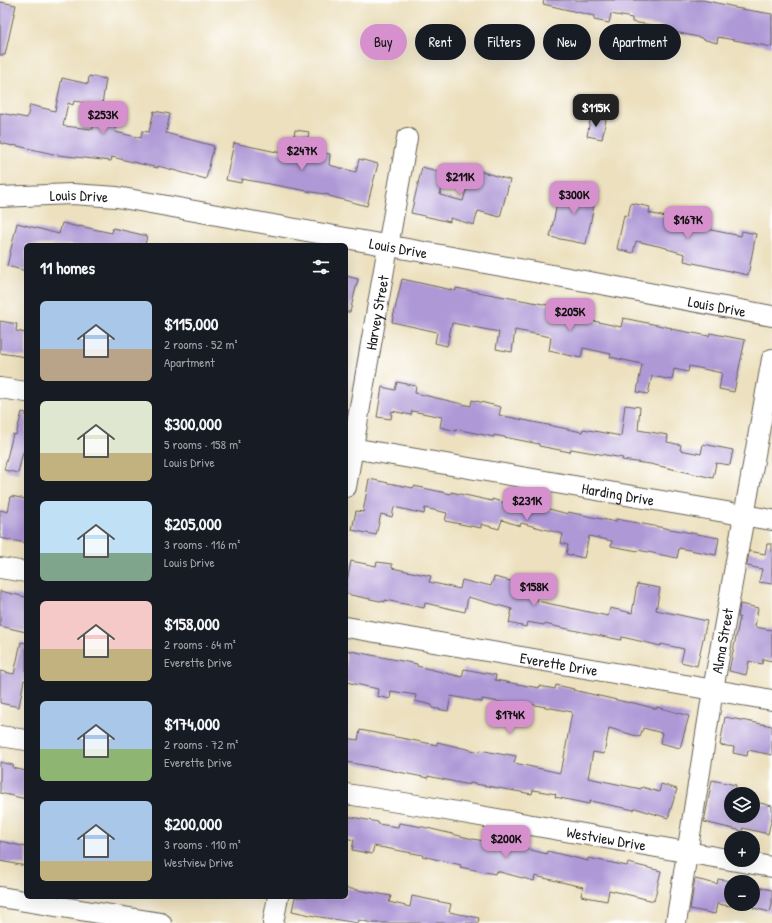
<!DOCTYPE html>
<html lang="en">
<head>
<meta charset="utf-8">
<style>
	body { margin:0; font-family:"Patrick Hand",sans-serif; background:#242831; color:#f1f3f6; height:100vh; display:flex; flex-direction:column; font-size:15px; white-space:nowrap }
	* { box-sizing:border-box; margin:0 }
	p { font-size:13px; color:#9ea1a6 }
	.icon { flex:none; width:22px; height:22px; fill:none; stroke:currentColor; stroke-width:2; stroke-linecap:round; stroke-linejoin:round }
	.map { position:relative; flex:1; overflow:hidden }
	.side { position:absolute; left:24px; top:243px; width:324px; height:656px; display:flex; flex-direction:column; background:#171b24; border-radius:6px; box-shadow:0 4px 16px #0002 }
	.side>* { flex:none }
	.banner { position:absolute; left:360px; top:24px; width:352px; height:36px; display:flex; gap:8px }
	.buttons { position:absolute; left:724px; top:787px; display:grid; gap:8px }
	.buttons a { display:grid; place-items:center; width:36px; height:36px; border-radius:50%; background:#171b24; box-shadow:0 4px 16px #0002; font-size:20px }
	.price { position:absolute; translate:-50% -34px; padding:0 9px; border-radius:8px; background:#d690ce; color:#111; font-size:13px; line-height:26px; filter:drop-shadow(0 1px 2px #0008) }
	.price::after { content:''; position:absolute; left:50%; top:24px; width:12px; height:9px; margin-left:-6px; background:inherit; clip-path:polygon(0 0,100% 0,50% 100%) }
	.price.on { background:#222; color:#fff }
	ul { padding:0; list-style:none }
	li { display:flex; align-items:center; gap:12px; height:100px; padding:0 16px }
	li span { display:grid; place-items:center; flex:none; width:112px; height:80px; border-radius:6px; color:#555 }
	li>.icon { margin-inline-start:auto }
	span .icon { width:48px; height:48px; fill:#fffc; stroke-width:1 }
	li b { font-size:17px }
	h2 { display:flex; justify-content:space-between; align-items:center; height:48px; padding:0 16px; font-size:17px }
	.chip { padding:0 14px; border-radius:18px; background:#171b24; box-shadow:0 4px 16px #0002; font-size:14px; line-height:36px }
	.chip.on { background:#d690ce; color:#111 }
	.map>svg:first-child { display:block }
	.building { fill:#ae98d6 }
	.lines { fill:none; stroke-linecap:round; stroke-linejoin:round }
	.minor-casing { stroke:#656155; stroke-width:22 }
	.minor { stroke:#fff; stroke-width:20 }
	.labels { text-anchor:middle; dominant-baseline:central; stroke-width:3; stroke-linejoin:round; paint-order:stroke }
	.street-label { font-size:15px; fill:#1c1c1c; stroke:#fff }
</style>
</head>
<body>
<div class="map">
<svg width="772" height="923" viewBox="0 0 772 923">
	<rect width="100%" height="100%" fill="#fff"/>
	<filter id="ink" filterUnits="userSpaceOnUse"><feTurbulence type="fractalNoise" baseFrequency=".025" numOctaves="2"/><feDisplacementMap in="SourceGraphic" scale="8" xChannelSelector="R" yChannelSelector="G"/><feConvolveMatrix kernelMatrix="1 2 1 2 8 2 1 2 1" color-interpolation-filters="sRGB"/></filter>
	<filter id="wash" filterUnits="userSpaceOnUse"><feTurbulence type="fractalNoise" baseFrequency=".012" numOctaves="4" result="noise"/><feDisplacementMap in="SourceGraphic" scale="16" xChannelSelector="R" yChannelSelector="G"/><feGaussianBlur stdDeviation="0.9" result="paint"/><feColorMatrix in="noise" values="0 0 0 0 0 0 0 0 0 0 0 0 0 0 0 0 0 1.4 0 .05"/><feComposite in="paint" operator="in"/></filter>
	<g filter="url(#wash)">
		<rect width="100%" height="100%" fill="#ece0be"/>
		<g id="blocks">
			<g class="building">
				<path d="M544 0H703L735 7V8L772 14V47L718 37 717 43 702 39V38L662 29 663 27 632 22V18L611 14 609 23 594 20V16L543 4Z"/>
				<path d="M0 2 16 5 5 55H0Z"/>
				<path d="M89 76 106 79 102 105 74 101 73 105 68 103 63 126 93 129 94 121 116 124 115 132 141 138 142 131 149 132 154 111 170 114 166 133 214 146 206 179 158 166V168L112 157 111 161 58 155 13 145V146L0 143V113L27 118 30 105 55 111 62 78 88 84Z"/>
				<path d="M591 116 606 120 602 139 587 136Z"/>
				<path d="M295 130 309 132 306 150 330 154 329 165 356 172 359 159 378 164 367 206 329 196V195L242 179 241 183 226 180 234 143 291 155Z"/>
				<path d="M422 167 445 173 440 195 463 201 472 169 510 180 500 217 478 211 474 225 450 218V222L411 213Z"/>
				<path d="M569 185 597 191 586 244 550 237 557 204 563 205 564 196H566Z"/>
				<path d="M631 203 650 207 649 213 674 219 675 214 707 222 706 229 741 236 742 231 756 234 748 275 684 261 685 254 667 249V248L636 241 633 253 617 249 624 215 628 216Z"/>
				<path d="M17 223 59 234 62 223 79 227V226L112 233 113 228 147 236 145 245H26V271L7 266Z"/>
				<path d="M346 276 358 279 350 312H346Z"/>
				<path d="M402 279 456 291V288L543 304 590 315 589 320 621 327 623 318 672 328 671 329 709 336 710 333 745 340 734 392 719 389 722 373 689 366 688 372 674 369 672 380 652 376 648 394 637 392 642 364 610 357 611 354 583 348 581 358 549 351 551 337 515 330 512 352 496 349 499 332 452 323 447 346 435 343 437 332 392 322Z"/>
				<path d="M0 321 17 324 16 331 26 333V357L0 353Z"/>
				<path d="M397 382 416 386 415 393 471 406 472 400 501 407 499 415 582 432 583 429 621 436 625 405 640 407 638 430 668 435 667 442 681 445 680 450 701 454 703 444 733 450 730 465 716 463 713 478 650 464 622 460 623 458 571 449 570 452 539 446V444L494 435V437L456 429V431L440 427 442 417 412 411 411 415 392 411 391 419 377 417 382 387 395 390Z"/>
				<path d="M22 412 26 413V453L23 452 18 473 4 470 13 434 16 435Z"/>
				<path d="M369 479 413 488 414 486 451 494V492L492 501V499L529 510 530 504 568 514V512L616 522V519L719 538 716 555 679 548 677 558 638 550V551L611 546 612 541 589 536 584 558 566 554 568 545 561 543 563 534 521 523 520 526 502 520 499 529 481 524V528L445 521 447 513 425 508 424 514 394 507 392 517 381 514 376 535 352 530 356 511 363 512Z"/>
				<path d="M11 496 26 499V543L0 538V510L8 512Z"/>
				<path d="M767 544H772V584L759 582 762 569 747 566 749 551 765 554Z"/>
				<path d="M351 561 376 566 377 562 392 564V568L431 576 429 582 460 589 462 580 478 584 479 583 491 586 494 577 511 581V582L539 588 537 601 608 616 610 608 632 613 637 584 660 588 656 610 707 621 697 666 681 662 684 649 661 644V646L622 637 621 640 544 624V625L527 622 526 627 509 623 512 609 468 597 465 612 425 603 424 608 385 600V602L346 594V586Z"/>
				<path d="M0 591 26 597V632L0 626Z"/>
				<path d="M740 604 758 608 755 627 772 630V661L763 659 762 664 749 661 746 675 729 671 740 617H738Z"/>
				<path d="M21 642 26 643V681L24 680 19 707 0 703V671L14 674Z"/>
				<path d="M346 650 417 664V666L462 677 464 669 496 675 495 680 539 688V686L555 689 556 685 574 689 573 690 630 703V702L657 709V707L689 716 680 748 660 743 662 733 643 728 640 737 609 728 604 754 593 752 588 778 641 789 642 787 659 792 661 784 677 789 668 818 635 808 634 810 590 801 589 804 555 797 556 794 533 790 532 794 470 783 469 785 428 776V778L384 769 346 762V738L358 740 360 730 437 745V742L480 752V750L505 755 506 754 516 756 514 763 560 773 562 763H563L572 712 530 704 529 707 482 699V702L451 696 448 711 432 708V705L415 701 416 695 391 691 390 699 377 696 378 689 346 682Z"/>
				<path d="M725 717 772 726V755L748 750 747 756 733 753 734 747 720 745Z"/>
				<path d="M0 762 13 765V768L26 771V799L0 793Z"/>
				<path d="M712 780 736 785 734 794H731V816H753L756 802 772 806V817L768 834 743 828 742 831 704 822Z"/>
				<path d="M346 816 378 822V824L398 827 399 823 423 827 473 839 506 845V844L547 854V851L588 861V858L627 866 628 863 661 871 654 901 609 890 607 901 581 896 583 887 535 876 534 881 496 871 495 874 460 867 461 865 422 856 423 855 374 846 372 854 352 850 354 840 346 838Z"/>
				<path d="M0 841 26 847V866L0 861Z"/>
				<path d="M695 879 717 884 718 879 731 881V906L717 904 715 914 690 909Z"/>
				<path d="M753 886 772 890V905L770 912 753 908Z"/>
				<path d="M346 888 391 896 389 902 410 907 412 896 451 904 449 912 479 918 478 923H372L359 920 358 923 320 917 292 911 295 897H346Z"/>
			</g>
		</g>
	</g>
	<g filter="url(#ink)">
		<use href="#blocks" fill-opacity="0" stroke="#656155" stroke-width="1"/>
		<g class="lines">
			<g class="minor-casing">
				<g id="minor">
					<path id="s1" d="M0 197 72 194 117 197 574 279 772 316"/>
					<path d="M0 388 26 392"/>
					<path id="s2" d="M346 447 772 520"/>
					<path id="s3" d="M346 487 407 138"/>
					<path d="M0 568 26 572"/>
					<path id="s4" d="M346 627 772 700"/>
					<path d="M0 736 26 740"/>
					<path id="s5" d="M346 794 417 805 772 867"/>
					<path d="M0 897 161 923"/>
					<path d="M273 923 278 897"/>
					<path id="s6" d="M676 923 713 690 772 359"/>
				</g>
			</g>
			<use href="#minor" class="minor"/>
		</g>
	</g>
	<g class="labels">
		<g class="street-label">
			<text stroke="none"><textPath href="#s1" startOffset="79">Louis Drive</textPath></text>
			<text stroke="none"><textPath href="#s1" startOffset="403">Louis Drive</textPath></text>
			<text stroke="none"><textPath href="#s1" startOffset="727">Louis Drive</textPath></text>
			<text stroke="none"><textPath href="#s3" startOffset="177">Harvey Street</textPath></text>
			<text stroke="none"><textPath href="#s2" startOffset="276">Harding Drive</textPath></text>
			<text stroke="none"><textPath href="#s6" startOffset="286">Alma Street</textPath></text>
			<text stroke="none"><textPath href="#s4" startOffset="216">Everette Drive</textPath></text>
			<text stroke="none"><textPath href="#s5" startOffset="264">Westview Drive</textPath></text>
		</g>
	</g>
</svg>
<div class="buttons">
<a><svg class="icon" aria-label="layers" viewBox="0 0 24 24"><path d="M12 4l9 5-9 5-9-5zM3 14l9 5 9-5"/></svg></a>
<a>+</a>
<a>−</a>
</div>
<b class="price on" style="left:596px;top:128px">$115K</b>
<b class="price" style="left:103px;top:135px">$253K</b>
<b class="price" style="left:302px;top:171px">$247K</b>
<b class="price" style="left:460px;top:197px">$211K</b>
<b class="price" style="left:574px;top:215px">$300K</b>
<b class="price" style="left:688px;top:240px">$167K</b>
<b class="price" style="left:570px;top:332px">$205K</b>
<b class="price" style="left:527px;top:521px">$231K</b>
<b class="price" style="left:534px;top:607px">$158K</b>
<b class="price" style="left:510px;top:735px">$174K</b>
<b class="price" style="left:506px;top:859px">$200K</b>
<div class="banner">
<a class="chip on">Buy</a>
<a class="chip">Rent</a>
<a class="chip">Filters</a>
<a class="chip">New</a>
<a class="chip">Apartment</a>
</div>
<section class="side">
<h2>11 homes<svg class="icon" aria-label="filters" viewBox="0 0 24 24"><path d="M4 7h16M4 17h16"/><circle cx="9" cy="7" r="2"/><circle cx="15" cy="17" r="2"/></svg></h2>
<ul>
<li><span style="background:linear-gradient(#a9c7e8 60%,#b9a48a 0)"><svg class="icon" aria-label="home" viewBox="0 0 24 24"><path d="M3 11l9-7 9 7M6 9v11h12V9"/></svg></span><div><b>$115,000</b><p>2 rooms · 52 m²</p><p>Apartment</p></div></li>
<li><span style="background:linear-gradient(#dfe7d0 65%,#c2b280 0)"><svg class="icon" aria-label="home" viewBox="0 0 24 24"><path d="M3 11l9-7 9 7M6 9v11h12V9"/></svg></span><div><b>$300,000</b><p>5 rooms · 158 m²</p><p>Louis Drive</p></div></li>
<li><span style="background:linear-gradient(#bfe0f5 65%,#7fa58c 0)"><svg class="icon" aria-label="home" viewBox="0 0 24 24"><path d="M3 11l9-7 9 7M6 9v11h12V9"/></svg></span><div><b>$205,000</b><p>3 rooms · 116 m²</p><p>Louis Drive</p></div></li>
<li><span style="background:linear-gradient(#f6c9c9 60%,#c2b280 0)"><svg class="icon" aria-label="home" viewBox="0 0 24 24"><path d="M3 11l9-7 9 7M6 9v11h12V9"/></svg></span><div><b>$158,000</b><p>2 rooms · 64 m²</p><p>Everette Drive</p></div></li>
<li><span style="background:linear-gradient(#a9c7e8 60%,#8fb573 0)"><svg class="icon" aria-label="home" viewBox="0 0 24 24"><path d="M3 11l9-7 9 7M6 9v11h12V9"/></svg></span><div><b>$174,000</b><p>2 rooms · 72 m²</p><p>Everette Drive</p></div></li>
<li><span style="background:linear-gradient(#a9c7e8 75%,#c2b280 0)"><svg class="icon" aria-label="home" viewBox="0 0 24 24"><path d="M3 11l9-7 9 7M6 9v11h12V9"/></svg></span><div><b>$200,000</b><p>3 rooms · 110 m²</p><p>Westview Drive</p></div></li>
</ul>
</section>
</div>
</body>
</html>
